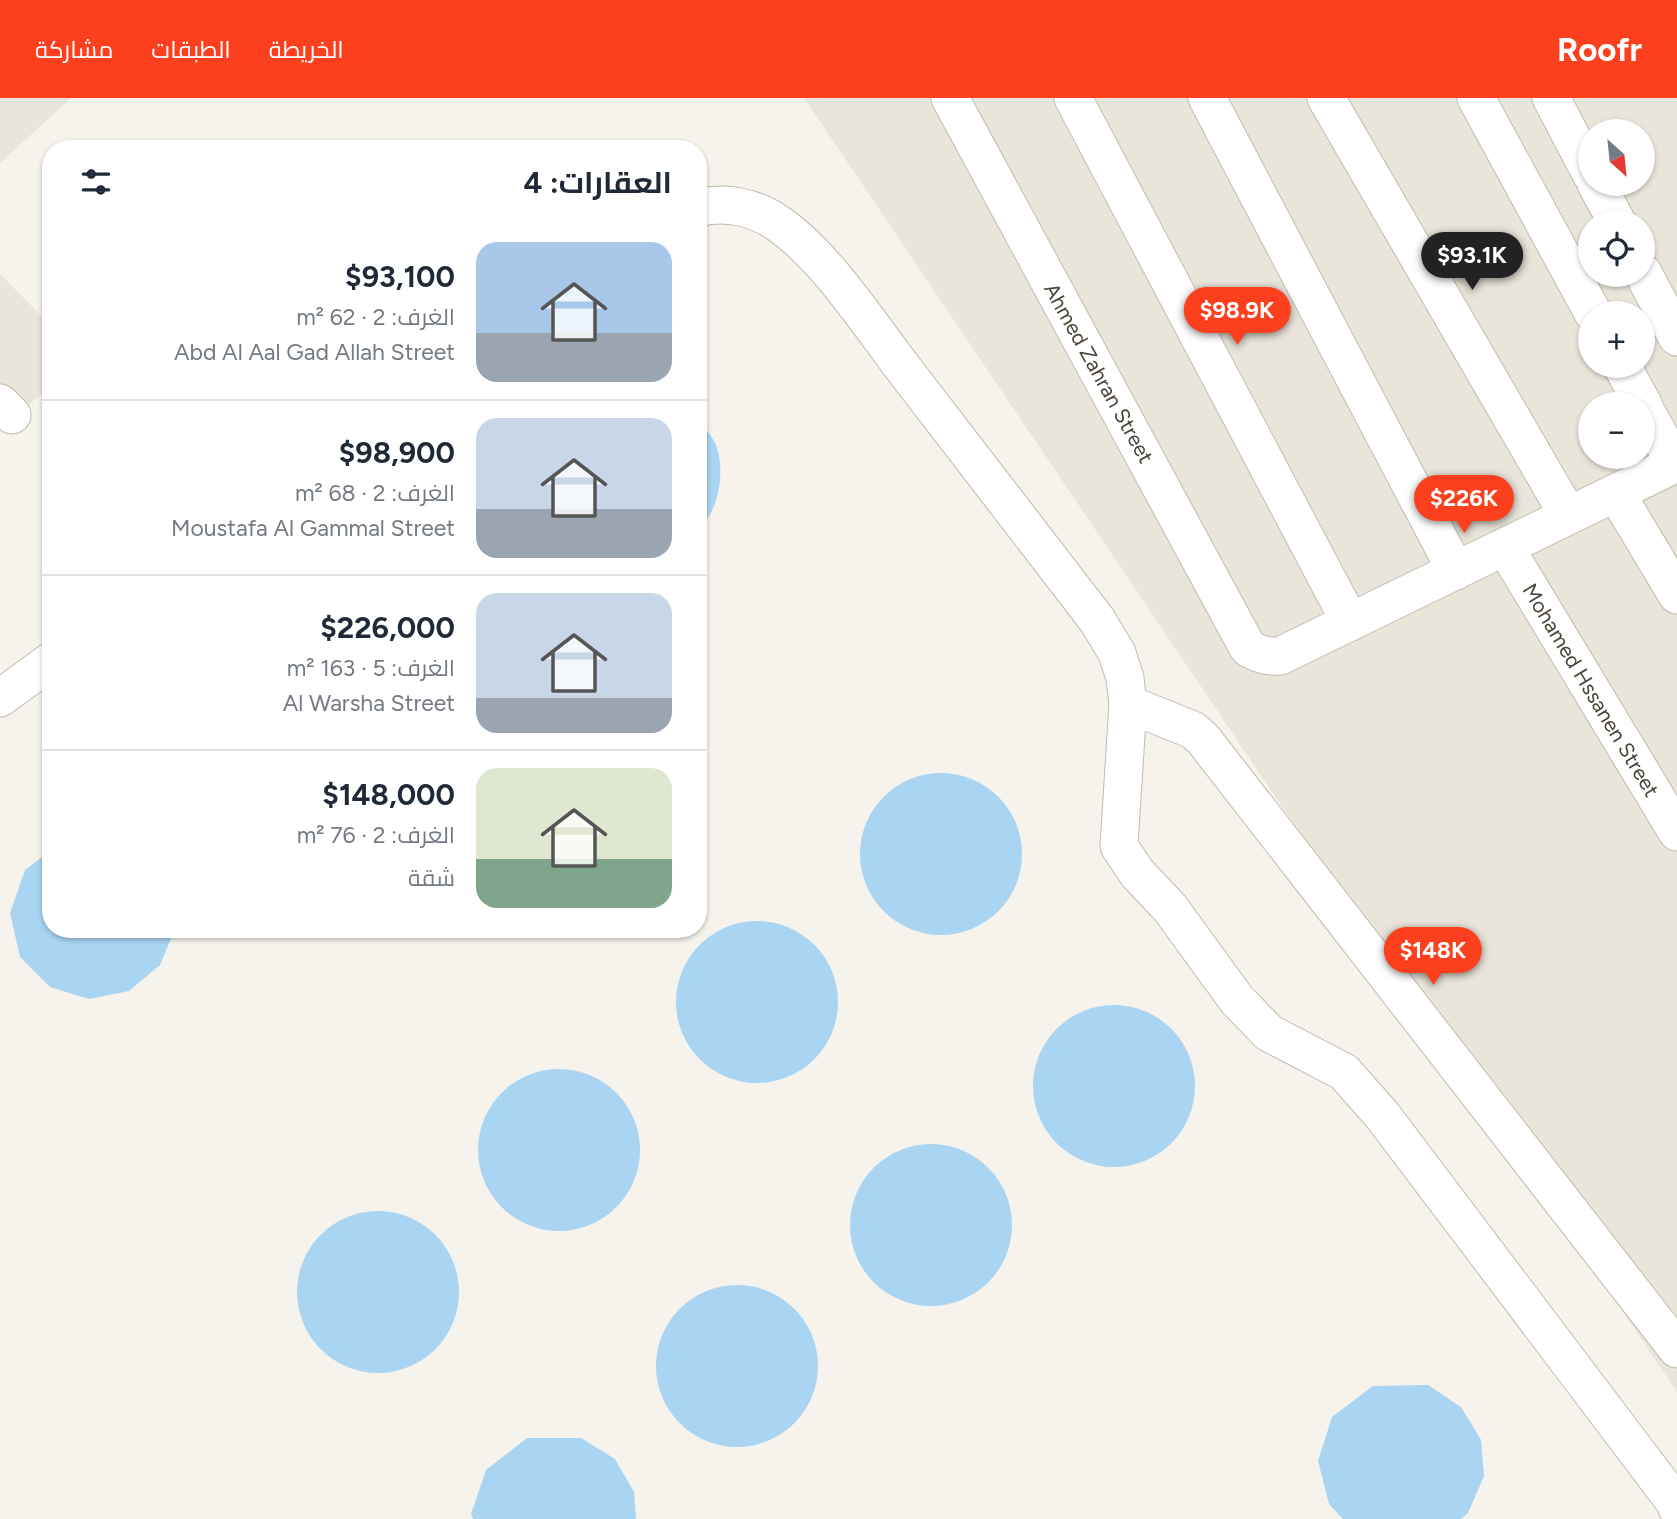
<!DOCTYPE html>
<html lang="ar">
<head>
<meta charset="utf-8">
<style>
	body { margin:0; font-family:Figtree,Cairo,sans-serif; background:#f2f2f3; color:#1f2937; direction:rtl; height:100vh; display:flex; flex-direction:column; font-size:26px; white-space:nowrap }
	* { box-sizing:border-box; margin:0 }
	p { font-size:23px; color:#747a83 }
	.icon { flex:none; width:38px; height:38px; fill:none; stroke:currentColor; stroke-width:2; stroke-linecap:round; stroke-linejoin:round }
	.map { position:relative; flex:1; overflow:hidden; direction:ltr }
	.panel { position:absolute; left:42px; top:42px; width:665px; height:798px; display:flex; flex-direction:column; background:#fff; border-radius:28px; box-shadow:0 2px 5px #0004; direction:rtl }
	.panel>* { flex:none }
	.needle { width:46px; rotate:153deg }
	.buttons { position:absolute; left:1578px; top:21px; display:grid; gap:14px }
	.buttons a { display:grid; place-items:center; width:77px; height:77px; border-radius:50%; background:#fff; box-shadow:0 2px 5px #0004; font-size:35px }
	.price { position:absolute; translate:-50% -60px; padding:0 16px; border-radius:24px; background:#fc3f1d; color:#fff; font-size:23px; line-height:46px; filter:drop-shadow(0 2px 4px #0008) }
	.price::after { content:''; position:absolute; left:50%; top:42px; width:21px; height:16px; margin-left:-10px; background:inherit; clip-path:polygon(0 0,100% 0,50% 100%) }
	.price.current { background:#222; color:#fff }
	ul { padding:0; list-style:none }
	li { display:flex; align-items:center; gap:21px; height:175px; padding:0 35px }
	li+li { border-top:2px solid #e0e1e3 }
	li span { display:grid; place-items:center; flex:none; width:196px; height:140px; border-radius:21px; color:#555 }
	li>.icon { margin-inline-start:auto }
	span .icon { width:84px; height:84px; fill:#fffc; stroke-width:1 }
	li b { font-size:30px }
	h2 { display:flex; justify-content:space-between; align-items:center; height:84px; padding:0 35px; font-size:30px }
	header { display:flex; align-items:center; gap:42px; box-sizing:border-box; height:98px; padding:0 35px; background:#fc3f1d; color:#fff }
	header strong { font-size:33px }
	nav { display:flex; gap:38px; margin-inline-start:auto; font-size:24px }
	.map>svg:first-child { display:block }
	.residential { fill:#eae5da; fill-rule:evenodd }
	.water { fill:#a9d4f2 }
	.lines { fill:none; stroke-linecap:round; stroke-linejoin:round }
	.minor-casing { stroke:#c2bbae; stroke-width:39 }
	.minor { stroke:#fff; stroke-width:37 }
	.labels { text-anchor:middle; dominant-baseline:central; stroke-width:6; stroke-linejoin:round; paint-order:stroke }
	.street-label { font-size:21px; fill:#4b4439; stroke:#fff }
</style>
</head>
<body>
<header>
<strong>Roofr</strong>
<nav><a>الخريطة</a><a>الطبقات</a><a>مشاركة</a></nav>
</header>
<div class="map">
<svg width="1677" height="1421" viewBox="0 0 1677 1421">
	<rect width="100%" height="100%" fill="#f6f3ec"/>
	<g class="residential">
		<path d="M0 0H71L0 65Z"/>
		<path d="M804 0H1677V1294ZM1591 33H1643V86H1591ZM1591 124H1643V177H1591ZM1591 215H1643V268H1591ZM1591 306H1643V359H1591Z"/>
		<path d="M0 176 51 228V289L0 329Z"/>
	</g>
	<g class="water">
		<path d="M698 319C704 329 715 341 718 353 724 377 719 414 698 431Z"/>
		<circle cx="941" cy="756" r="81"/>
		<path d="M51 752V831H175L160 867 129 893 89 901 50 889 20 859 10 815 25 772Z"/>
		<circle cx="757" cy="904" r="81"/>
		<circle cx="1114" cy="988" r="81"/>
		<circle cx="559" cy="1052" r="81"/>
		<circle cx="931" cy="1127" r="81"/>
		<circle cx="378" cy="1194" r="81"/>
		<circle cx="737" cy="1268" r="81"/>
		<path d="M1428 1287 1461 1309 1481 1342 1484 1378 1468 1415 1461 1421H1343L1329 1406 1318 1363 1332 1319 1373 1288Z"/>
		<path d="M527 1340H581L615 1361 634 1394 636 1421H473L471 1416 486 1372Z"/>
	</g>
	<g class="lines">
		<g class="minor-casing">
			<g id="minor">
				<path d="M950 0 1248 550C1259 556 1267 559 1280 558L1677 365"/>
				<path d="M1073 0 1350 524"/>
				<path d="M1207 0 1456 473"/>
				<path d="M1326 0 1568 417"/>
				<path d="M1476 0 1593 215"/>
				<path d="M1551 0 1591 76"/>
				<path d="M1596 86 1617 124"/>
				<path d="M698 110C726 103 755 109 779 126 825 158 868 224 903 270 968 354 1032 438 1097 522L1117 555 1125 580 1128 606 1119 748 1137 775 1170 810 1237 902 1269 935 1344 974 1382 1017 1674 1403 1677 1410"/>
				<path d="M1643 175 1677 239"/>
				<path d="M1622 268 1643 306"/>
				<path d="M0 305 12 317"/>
				<path d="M1643 308 1675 366"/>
				<path d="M1616 395 1677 497"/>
				<path d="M1505 449 1677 734"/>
				<path d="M0 600 51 563"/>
				<path d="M1128 606 1193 632 1203 641 1677 1251"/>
			</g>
		</g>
		<use href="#minor" class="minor"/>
	</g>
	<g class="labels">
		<g class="street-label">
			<text transform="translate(1099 275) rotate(61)">Ahmed Zahran Street</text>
			<text transform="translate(1591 592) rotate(59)">Mohamed Hssanen Street</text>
		</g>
	</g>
</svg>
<div class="buttons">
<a><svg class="needle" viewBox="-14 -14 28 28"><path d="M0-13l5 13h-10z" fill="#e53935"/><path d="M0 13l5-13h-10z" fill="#747a83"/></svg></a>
<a><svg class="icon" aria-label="locate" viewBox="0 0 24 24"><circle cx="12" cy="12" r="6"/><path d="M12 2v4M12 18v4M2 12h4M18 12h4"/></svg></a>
<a>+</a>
<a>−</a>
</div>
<b class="price current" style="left:1472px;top:194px">$93.1K</b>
<b class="price" style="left:1237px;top:249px">$98.9K</b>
<b class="price" style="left:1464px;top:437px">$226K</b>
<b class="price" style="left:1433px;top:889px">$148K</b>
<section class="panel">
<h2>العقارات: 4<svg class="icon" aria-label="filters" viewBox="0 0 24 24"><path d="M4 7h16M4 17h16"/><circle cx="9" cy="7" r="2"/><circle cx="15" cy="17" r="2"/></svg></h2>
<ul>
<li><span style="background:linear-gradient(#a9c7e8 65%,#9aa5b1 0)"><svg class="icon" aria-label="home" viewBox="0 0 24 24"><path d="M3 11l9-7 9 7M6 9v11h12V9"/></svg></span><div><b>$93,100</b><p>الغرف: 2 · 62 m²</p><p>Abd Al Aal Gad Allah Street</p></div></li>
<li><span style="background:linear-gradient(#c9d6e8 65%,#9aa5b1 0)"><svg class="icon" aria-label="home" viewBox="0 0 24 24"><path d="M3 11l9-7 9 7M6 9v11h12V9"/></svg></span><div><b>$98,900</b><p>الغرف: 2 · 68 m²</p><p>Moustafa Al Gammal Street</p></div></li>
<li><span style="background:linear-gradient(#c9d6e8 75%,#9aa5b1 0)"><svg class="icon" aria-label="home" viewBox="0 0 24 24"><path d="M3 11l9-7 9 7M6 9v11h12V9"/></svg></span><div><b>$226,000</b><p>الغرف: 5 · 163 m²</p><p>Al Warsha Street</p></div></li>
<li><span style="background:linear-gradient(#dfe7d0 65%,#7fa58c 0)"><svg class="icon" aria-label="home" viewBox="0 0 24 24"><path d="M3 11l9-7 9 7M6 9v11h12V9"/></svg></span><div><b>$148,000</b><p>الغرف: 2 · 76 m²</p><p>شقة</p></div></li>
</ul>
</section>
</div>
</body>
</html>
